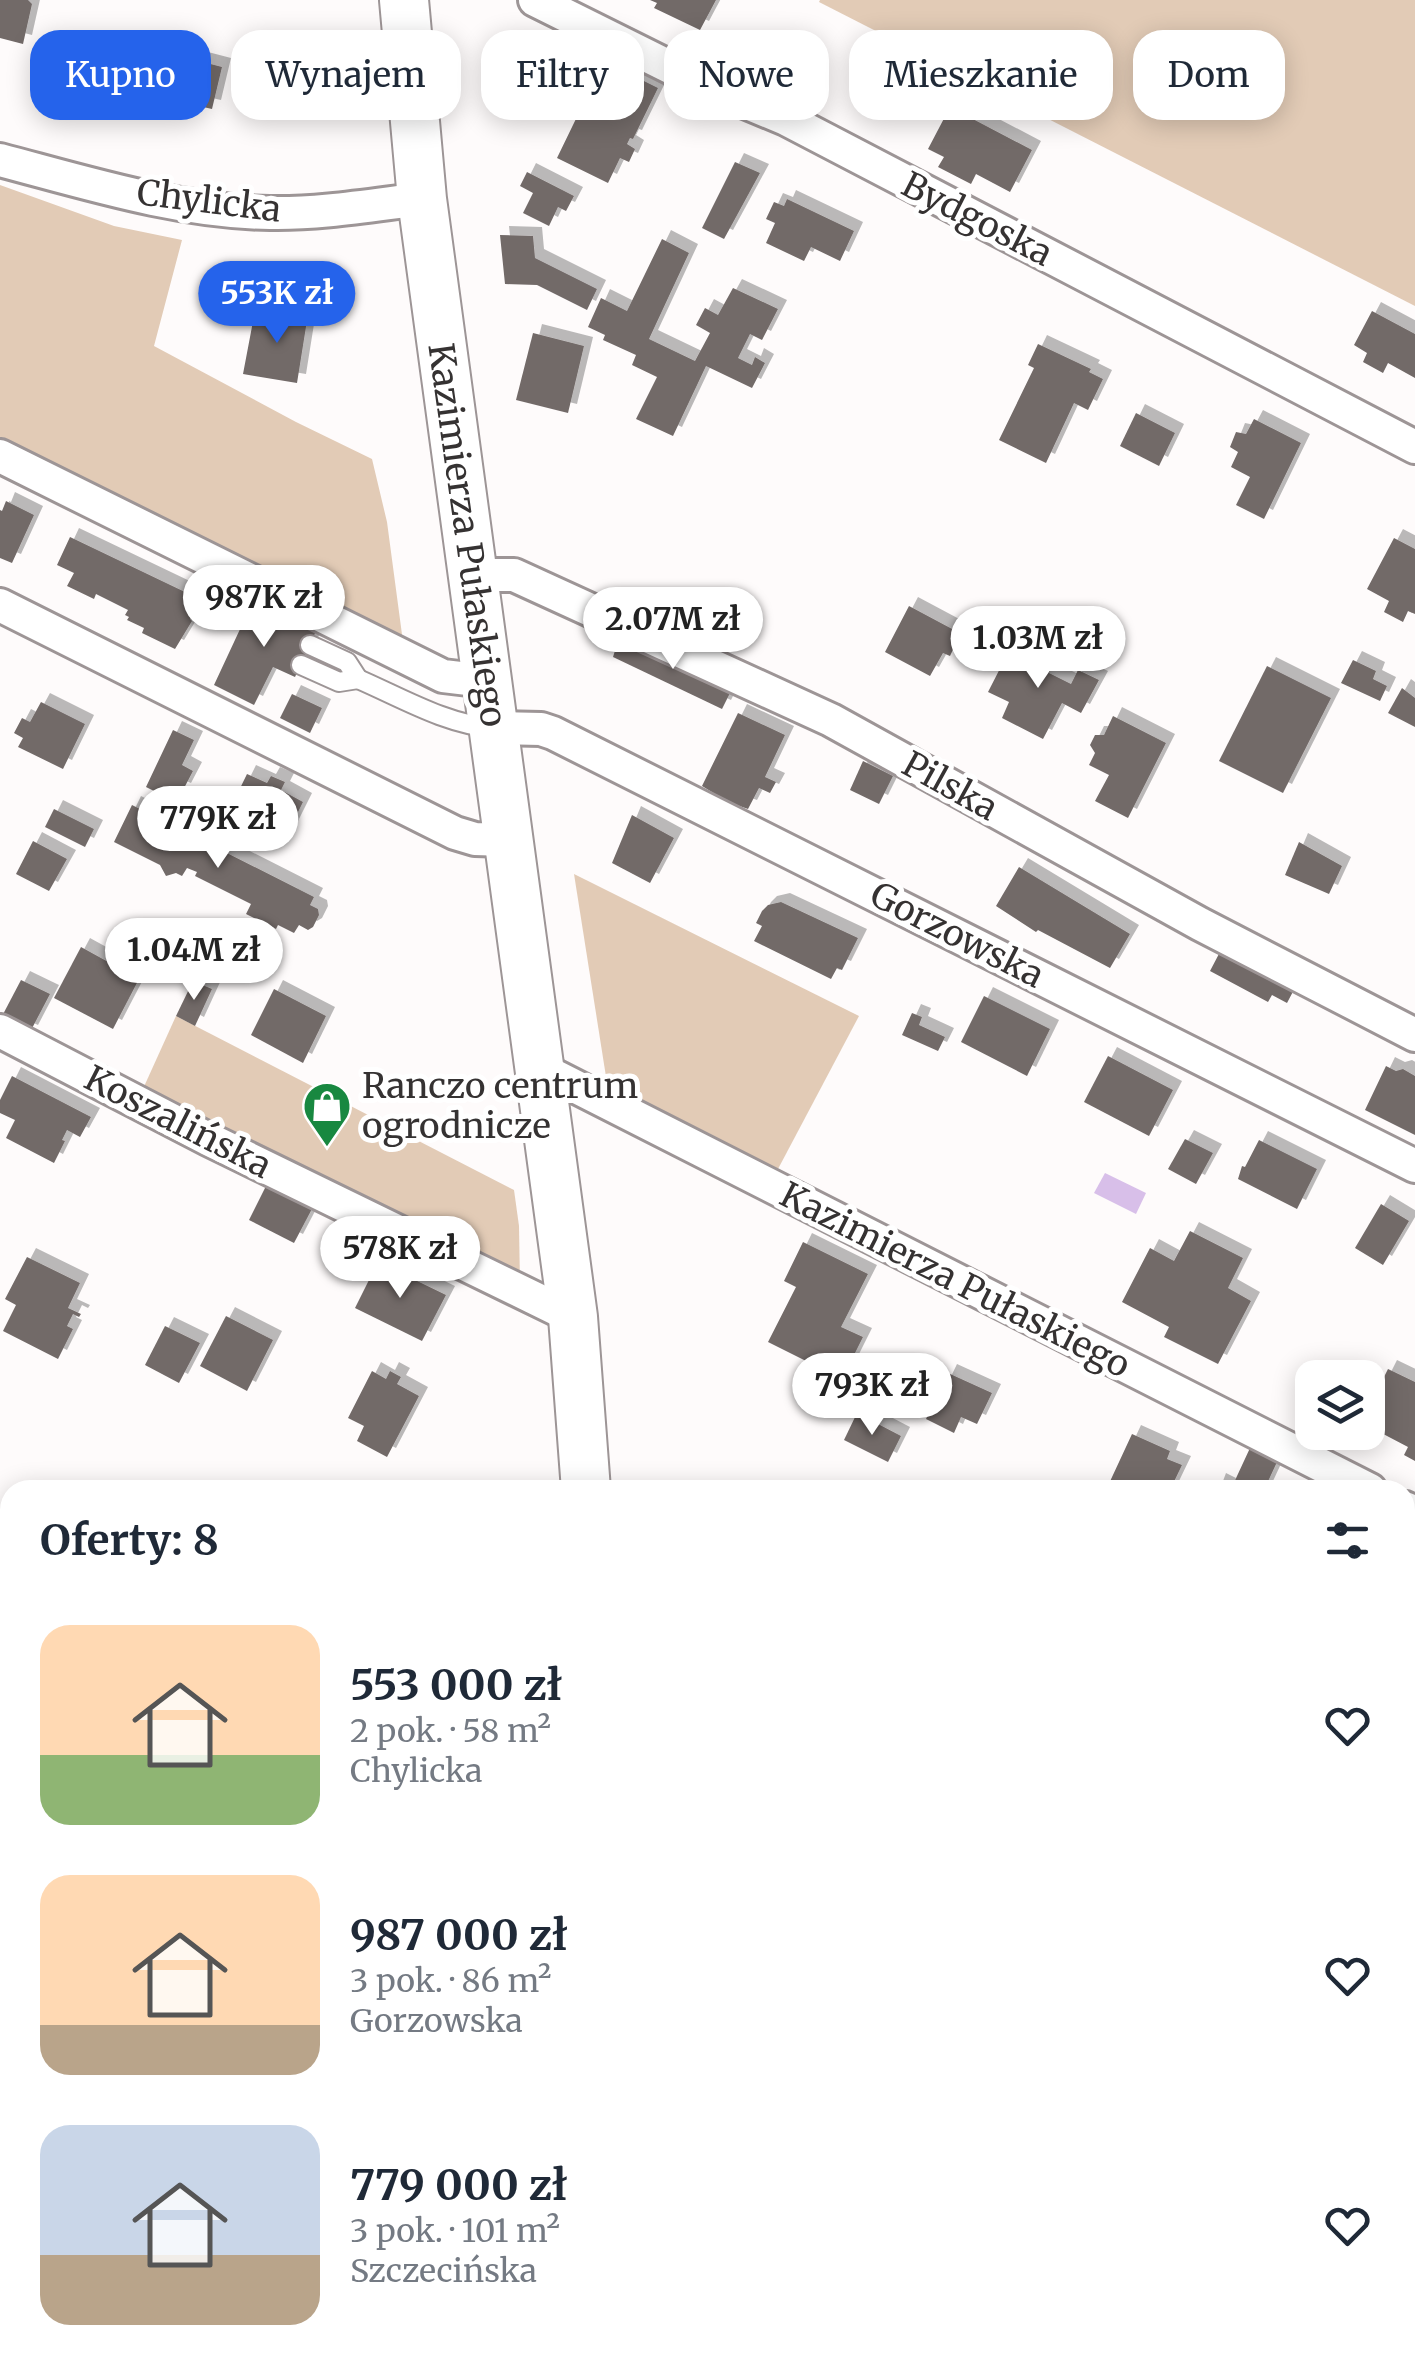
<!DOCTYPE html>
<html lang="pl">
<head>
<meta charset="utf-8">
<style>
	body { margin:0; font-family:Merriweather,serif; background:#f6f6f7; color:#1f2937; height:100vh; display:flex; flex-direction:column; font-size:38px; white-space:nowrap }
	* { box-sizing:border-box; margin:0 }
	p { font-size:32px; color:#747a83 }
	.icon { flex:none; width:55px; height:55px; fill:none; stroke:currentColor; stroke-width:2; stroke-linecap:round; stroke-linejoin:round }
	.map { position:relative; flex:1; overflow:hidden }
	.details { position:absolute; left:0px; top:1480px; width:1415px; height:892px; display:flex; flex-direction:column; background:#fff; border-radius:30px 30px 0 0; box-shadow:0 5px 25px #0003 }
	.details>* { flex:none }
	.hud { position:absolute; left:30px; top:30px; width:1355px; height:90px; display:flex; gap:20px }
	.tools { position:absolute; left:1295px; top:1360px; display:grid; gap:20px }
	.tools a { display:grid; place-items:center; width:90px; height:90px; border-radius:20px; background:#fff; box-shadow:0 5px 25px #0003; font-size:50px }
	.price { position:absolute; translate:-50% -85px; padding:0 22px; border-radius:35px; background:#fff; color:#222; font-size:32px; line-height:65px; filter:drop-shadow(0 2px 5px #0008) }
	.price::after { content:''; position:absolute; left:50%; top:60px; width:30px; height:22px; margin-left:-15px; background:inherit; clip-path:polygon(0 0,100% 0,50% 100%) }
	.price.active { background:#2563eb; color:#fff }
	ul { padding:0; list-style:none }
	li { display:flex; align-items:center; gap:30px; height:250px; padding:0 40px }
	li span { display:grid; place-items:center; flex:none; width:280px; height:200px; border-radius:30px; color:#555 }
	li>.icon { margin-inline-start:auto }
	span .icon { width:120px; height:120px; fill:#fffc; stroke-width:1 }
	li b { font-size:42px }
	h2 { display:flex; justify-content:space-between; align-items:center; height:120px; padding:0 40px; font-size:42px }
	.chip { padding:0 35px; border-radius:30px; background:#fff; box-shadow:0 5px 25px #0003; font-size:35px; line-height:90px }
	.chip.active { background:#2563eb; color:#fff }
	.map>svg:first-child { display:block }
	.green { fill:#e2cbb6 }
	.water { fill:#d8bfe9 }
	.building { fill:#726a68; filter:url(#shadow) }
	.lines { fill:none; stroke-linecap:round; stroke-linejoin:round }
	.lane-casing { stroke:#9d9596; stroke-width:22 }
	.street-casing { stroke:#9d9596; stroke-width:38 }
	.secondary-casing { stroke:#9d9596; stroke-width:52 }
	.lane { stroke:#fff; stroke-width:18 }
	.street { stroke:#fff; stroke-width:32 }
	.secondary { stroke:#fff; stroke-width:48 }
	.labels { text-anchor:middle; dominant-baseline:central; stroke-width:10; stroke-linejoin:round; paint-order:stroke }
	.street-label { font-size:35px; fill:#353232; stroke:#fff }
	.poi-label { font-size:35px; fill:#353232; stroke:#fff; text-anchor:start }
</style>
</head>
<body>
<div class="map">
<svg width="1415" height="2371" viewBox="0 0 1415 2371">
	<defs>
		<filter id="shadow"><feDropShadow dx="9" dy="-9" stdDeviation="0" flood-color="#0004"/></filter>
	</defs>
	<rect width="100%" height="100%" fill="#fefbfb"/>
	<g class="green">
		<path d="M820 0H1415V306L819 2Z"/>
		<path d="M0 185 114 226 182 240 154 346 296 422 372 459 387 522 403 642 0 442Z"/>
		<path d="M574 874 859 1016 778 1169 607 1083Z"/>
		<path d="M176 1016 514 1190 519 1226 520 1284 142 1091Z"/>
		<path d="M1405 1527 1415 1532V1870L1405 1865Z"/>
		<path d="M1405 1977 1415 1982V2213L1405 2208Z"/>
	</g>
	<path class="water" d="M1105 1173 1146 1193 1136 1214 1094 1193Z"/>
	<g class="building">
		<path d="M0 0H28L32 4 23 44 0 38Z"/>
		<path d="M650 0H716L700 30 654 8 657 3Z"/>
		<path d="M134 44 222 67 212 109 177 101 175 108 156 103 157 96 124 88 126 79 101 72 107 47 132 53Z"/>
		<path d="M604 61 658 88 633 139 630 138 627 144 635 149 629 162 620 158 608 183 557 158Z"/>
		<path d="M950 107 1032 150 1010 192 976 174 971 184 938 167 944 157 928 149Z"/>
		<path d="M735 162 760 173 724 239 702 228Z"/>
		<path d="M527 172 574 196 566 211 558 207 549 226 523 213 533 193 520 186Z"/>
		<path d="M787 199 854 231 840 261 811 247 804 261 766 243 775 223 766 219 774 202 784 206Z"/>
		<path d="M500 235 533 236 535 258 597 289 587 310 537 285 505 284Z"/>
		<path d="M662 239 689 253 649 339 695 361 710 333 696 325 705 308 718 315 733 288 778 309 762 340 750 334 738 358 752 365 755 357 765 363 752 388 706 366 673 436 636 419 657 377 632 365 636 355 603 340 605 335 588 327 601 298 627 311Z"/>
		<path d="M287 305 309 308 297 383 243 374 254 316 284 322Z"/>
		<path d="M1372 311 1415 334V378L1388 363 1383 373 1363 362 1367 353 1354 345Z"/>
		<path d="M533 333 584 346 568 413 516 400Z"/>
		<path d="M1038 344 1091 369 1089 372 1103 379 1088 410 1074 403 1046 463 999 440 1034 368 1028 365Z"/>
		<path d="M1136 413 1175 433 1159 466 1120 446Z"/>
		<path d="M1254 419 1301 443 1264 519 1236 505 1250 477 1231 467 1238 452 1230 447 1236 432 1246 434Z"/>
		<path d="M6 501 34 515 12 563 0 558V510L2 511Z"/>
		<path d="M70 537 187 593 186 596 198 602 190 619 192 621 175 649 142 633 144 628 127 620 129 617 125 615 128 610 96 594 94 599 67 586 74 573 57 565Z"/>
		<path d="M1394 538 1415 549V614L1408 611 1403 622 1384 612 1389 601 1367 589Z"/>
		<path d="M255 597 317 629 295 677 273 667 254 705 214 685Z"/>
		<path d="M909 606 954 630 952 636 958 639 950 656 943 653 930 676 885 652Z"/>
		<path d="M620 635 733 687 722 709 613 657Z"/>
		<path d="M1029 647 1055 661 1049 673 1071 684 1078 670 1099 680 1081 713 1062 703 1043 739 1002 718 1009 702 988 692 1009 651 1024 658Z"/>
		<path d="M1353 660 1376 671 1373 679 1387 686 1380 701 1341 683Z"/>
		<path d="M1267 666 1331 698 1283 793 1219 761Z"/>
		<path d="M1402 688 1415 698V727L1388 713Z"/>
		<path d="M292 694 322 708 310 733 280 718Z"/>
		<path d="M41 702 85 724 63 769 18 747 23 738 14 733 22 718 30 722Z"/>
		<path d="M738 713 785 735 765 777 776 782 770 793 759 788 748 809 728 802 702 786Z"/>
		<path d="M1113 716 1166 743 1128 818 1095 801 1109 775 1089 765 1095 753 1090 745 1095 735H1104Z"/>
		<path d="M173 730 194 740 182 765 193 771 182 792 171 787 166 797 146 787Z"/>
		<path d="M863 761 893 776 879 804 850 790Z"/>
		<path d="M247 774 267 783 271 776 285 782 281 790 303 802 284 840 228 813Z"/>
		<path d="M132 805 314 897 310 905 318 909 319 915 313 927 308 930 299 925 294 933 278 925 276 929 246 914 251 904 195 876 197 872 187 868 182 876 176 873 166 876 160 865 114 842Z"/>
		<path d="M54 809 94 829 85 847 45 827Z"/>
		<path d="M632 815 674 838 650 883 612 863Z"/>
		<path d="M33 841 67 859 49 891 16 874Z"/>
		<path d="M1299 842 1342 866 1329 894 1285 875Z"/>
		<path d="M1019 867 1130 934 1110 968 1038 930 1036 932 996 906Z"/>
		<path d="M781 902 858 938 842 970 837 968 831 979 754 941 762 926 756 923 762 911 768 905Z"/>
		<path d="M81 947 139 979 113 1029 54 998Z"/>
		<path d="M1221 950 1297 984 1287 1003 1272 995 1268 1002 1210 971Z"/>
		<path d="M21 980 50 994 29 1034 0 1020Z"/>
		<path d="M193 981 212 989 195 1026 176 1016Z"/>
		<path d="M274 989 326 1016 303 1063 251 1035Z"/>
		<path d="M984 996 1050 1029 1027 1076 961 1042Z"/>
		<path d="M912 1013 922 1017 919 1025 945 1037 938 1051 902 1035Z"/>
		<path d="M1108 1056 1173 1090 1149 1136 1084 1102Z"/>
		<path d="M1386 1066 1396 1071 1403 1069 1415 1076V1135L1365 1110Z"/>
		<path d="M12 1076 91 1117 80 1137 67 1130 62 1140 65 1141 54 1163 6 1138 15 1120 0 1113V1100Z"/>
		<path d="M1185 1139 1213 1153 1196 1184 1168 1169Z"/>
		<path d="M1259 1140 1317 1169 1297 1209 1238 1179 1242 1166 1245 1167Z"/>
		<path d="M268 1182 314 1205 294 1243 249 1220Z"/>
		<path d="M1381 1204 1409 1221 1383 1265 1355 1248Z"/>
		<path d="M1190 1231 1243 1258 1228 1288 1251 1301 1218 1364 1164 1337 1169 1327 1122 1302 1150 1248 1174 1261Z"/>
		<path d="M803 1242 868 1274 841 1327 863 1337 845 1373 823 1362 820 1368 768 1342 796 1287 784 1281Z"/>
		<path d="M27 1257 80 1283 68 1308 81 1314 79 1317 73 1314 67 1326 73 1329 58 1359 3 1331 16 1305 5 1299Z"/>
		<path d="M378 1262 446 1295 422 1341 355 1308Z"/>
		<path d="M226 1316 273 1340 247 1391 200 1366Z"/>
		<path d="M165 1326 200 1343 179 1383 145 1365Z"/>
		<path d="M1388 1369 1415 1382V1461L1404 1455 1408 1447 1368 1426V1409Z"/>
		<path d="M372 1371 386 1379 390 1371 401 1377 397 1384 419 1396 387 1457 357 1441 364 1426 348 1418Z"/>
		<path d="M948 1373 992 1393 977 1424 961 1417 954 1433 926 1419Z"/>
		<path d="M857 1413 901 1436 888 1462 844 1440Z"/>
		<path d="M1132 1434 1170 1451 1167 1459 1182 1465 1170 1490H1106Z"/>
		<path d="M1250 1448 1277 1462 1264 1490H1214L1217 1482 1231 1489Z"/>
		<path d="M0 1739 10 1742 9 1797 0 1816Z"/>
		<path d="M48 2362H123L139 2371H43Z"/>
		<path d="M159 2362H214L231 2371H175Z"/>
		<path d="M806 2362H862L879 2371H802Z"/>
		<path d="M908 2362H995L1004 2367 1001 2371H925Z"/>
	</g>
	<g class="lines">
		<g class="lane-casing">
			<g id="lane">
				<path d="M301 665 339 682 358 679 347 662 310 645"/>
				<path d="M358 679C402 698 445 724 493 728"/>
				<path d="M0 1880 10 1885"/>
			</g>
		</g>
		<g class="street-casing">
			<g id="street">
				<path d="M535 0 714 89 786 119 1415 447"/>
				<path d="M0 160C87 183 179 212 270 213 320 214 372 205 422 199"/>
				<path d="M0 456 443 676 485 681"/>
				<path d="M472 575H514L831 720 1200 924 1415 1035"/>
				<path d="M0 605 455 833 475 839 507 840"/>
				<path d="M493 728 541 729 553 733 1415 1166"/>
				<path d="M0 1031 208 1139 573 1317"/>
				<path d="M541 1069 1370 1490"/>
				<path d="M1405 1508 1415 1513"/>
				<path d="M0 2220 10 2226"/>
				<path d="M275 2362 291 2371"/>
				<path d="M1209 2362 1226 2371"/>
			</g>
		</g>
		<g class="secondary-casing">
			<g id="secondary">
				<path d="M404 0 422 199 573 1317 586 1490"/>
				<path d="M603 2362V2371"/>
			</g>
		</g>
		<use href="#lane" class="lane"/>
		<use href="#street" class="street"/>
		<use href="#secondary" class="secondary"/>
	</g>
	<defs>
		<g id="shop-pin" transform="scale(2.5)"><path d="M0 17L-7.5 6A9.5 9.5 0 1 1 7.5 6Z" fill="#188840" stroke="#fff"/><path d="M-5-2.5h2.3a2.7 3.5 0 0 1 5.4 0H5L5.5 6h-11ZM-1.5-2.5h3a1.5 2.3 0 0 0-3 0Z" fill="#fff"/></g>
	</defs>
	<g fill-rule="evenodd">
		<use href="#shop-pin" x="327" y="1106"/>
	</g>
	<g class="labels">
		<g class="street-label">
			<text transform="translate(209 201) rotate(7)">Chylicka</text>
			<text transform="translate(977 219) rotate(27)">Bydgoska</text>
			<text transform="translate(467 535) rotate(82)">Kazimierza Pułaskiego</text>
			<text transform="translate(950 786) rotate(29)">Pilska</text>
			<text transform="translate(957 935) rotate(27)">Gorzowska</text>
			<text transform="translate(178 1122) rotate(27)">Koszalińska</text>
			<text transform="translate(955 1280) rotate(27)">Kazimierza Pułaskiego</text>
		</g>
		<g class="poi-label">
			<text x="362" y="1086">Ranczo centrum<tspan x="362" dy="40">ogrodnicze</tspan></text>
		</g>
	</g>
</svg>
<div class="tools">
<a><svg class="icon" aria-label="layers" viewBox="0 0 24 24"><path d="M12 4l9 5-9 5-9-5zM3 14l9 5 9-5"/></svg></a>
</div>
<b class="price active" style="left:277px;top:346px">553K zł</b>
<b class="price" style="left:264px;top:650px">987K zł</b>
<b class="price" style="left:673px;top:672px">2.07M zł</b>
<b class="price" style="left:1038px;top:691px">1.03M zł</b>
<b class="price" style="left:218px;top:871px">779K zł</b>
<b class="price" style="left:194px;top:1003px">1.04M zł</b>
<b class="price" style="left:400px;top:1301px">578K zł</b>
<b class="price" style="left:872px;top:1438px">793K zł</b>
<div class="hud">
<a class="chip active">Kupno</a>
<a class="chip">Wynajem</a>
<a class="chip">Filtry</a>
<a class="chip">Nowe</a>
<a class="chip">Mieszkanie</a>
<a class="chip">Dom</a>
</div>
<section class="details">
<h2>Oferty: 8<svg class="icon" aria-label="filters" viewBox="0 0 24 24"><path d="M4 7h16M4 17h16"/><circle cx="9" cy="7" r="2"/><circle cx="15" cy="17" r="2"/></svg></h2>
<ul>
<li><span style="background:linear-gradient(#ffd9b3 65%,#8fb573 0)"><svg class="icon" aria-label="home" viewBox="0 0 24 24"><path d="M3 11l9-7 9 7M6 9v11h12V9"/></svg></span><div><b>553 000 zł</b><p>2 pok. · 58 m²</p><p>Chylicka</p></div><svg class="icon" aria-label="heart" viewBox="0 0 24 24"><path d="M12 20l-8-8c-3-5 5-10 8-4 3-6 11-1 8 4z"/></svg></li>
<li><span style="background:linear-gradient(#ffd9b3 75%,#b9a48a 0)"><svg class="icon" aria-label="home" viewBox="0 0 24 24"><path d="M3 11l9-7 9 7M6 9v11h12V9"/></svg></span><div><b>987 000 zł</b><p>3 pok. · 86 m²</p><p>Gorzowska</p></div><svg class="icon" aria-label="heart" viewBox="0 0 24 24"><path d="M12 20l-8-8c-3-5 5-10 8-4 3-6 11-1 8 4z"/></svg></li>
<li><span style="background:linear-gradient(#c9d6e8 65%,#b9a48a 0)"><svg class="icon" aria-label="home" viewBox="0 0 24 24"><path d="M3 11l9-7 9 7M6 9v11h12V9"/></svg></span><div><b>779 000 zł</b><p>3 pok. · 101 m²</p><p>Szczecińska</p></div><svg class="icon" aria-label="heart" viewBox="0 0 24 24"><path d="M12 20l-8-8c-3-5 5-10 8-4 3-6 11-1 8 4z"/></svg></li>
</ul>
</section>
</div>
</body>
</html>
